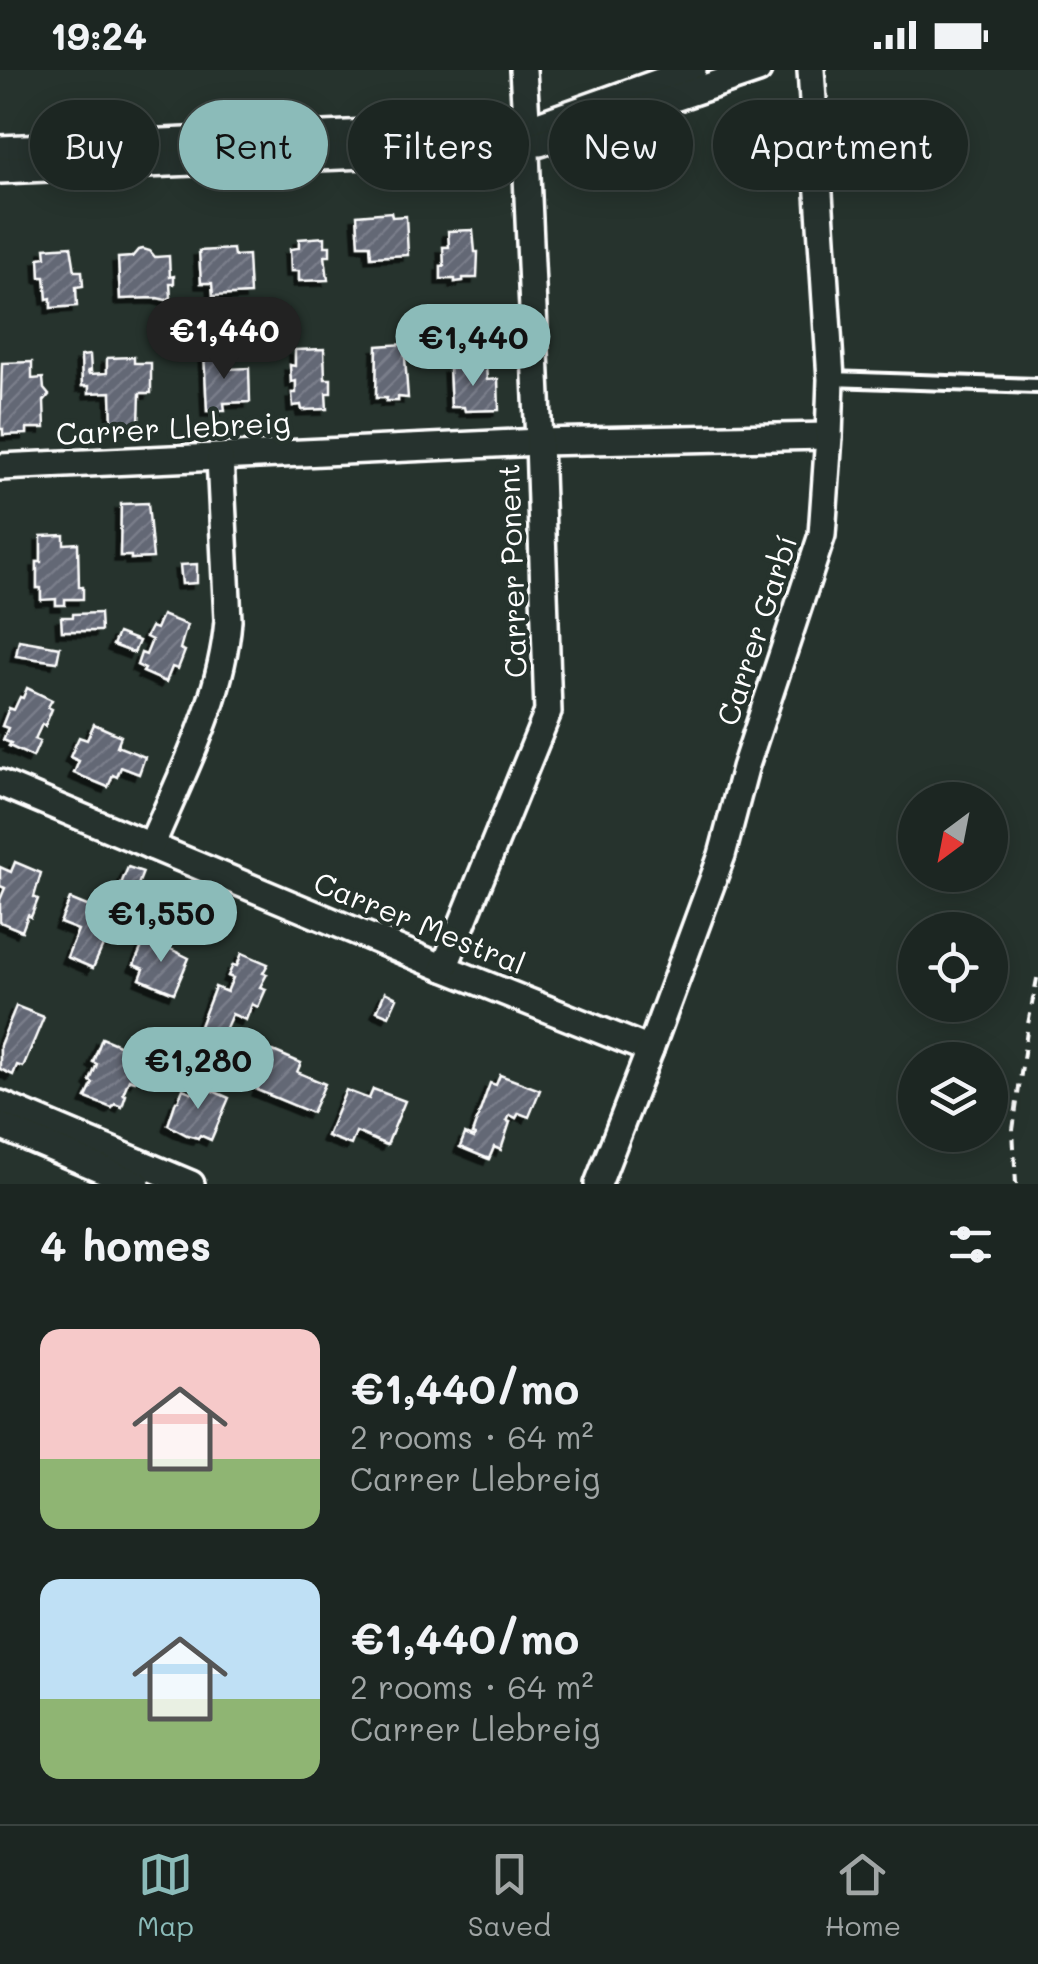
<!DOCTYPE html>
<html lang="en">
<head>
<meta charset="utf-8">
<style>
	body { margin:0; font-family:Mali,sans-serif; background:#29322f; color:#f1f3f6; height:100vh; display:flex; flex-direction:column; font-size:38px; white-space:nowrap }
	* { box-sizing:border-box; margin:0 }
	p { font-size:32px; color:#a0a5a5 }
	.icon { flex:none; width:55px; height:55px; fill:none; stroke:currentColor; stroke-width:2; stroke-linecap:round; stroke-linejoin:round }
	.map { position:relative; height:1114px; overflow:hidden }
	.details { display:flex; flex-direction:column; background:#1c2622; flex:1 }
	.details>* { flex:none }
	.hud { position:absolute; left:30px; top:30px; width:980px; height:90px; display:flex; gap:20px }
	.needle { width:65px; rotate:212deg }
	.tools { position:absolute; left:898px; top:712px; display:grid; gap:20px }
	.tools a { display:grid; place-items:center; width:110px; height:110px; border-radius:50%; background:#1c2622; box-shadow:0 5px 25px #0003,0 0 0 2px #3a4340; font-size:50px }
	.price { position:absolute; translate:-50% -85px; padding:0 22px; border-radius:35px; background:#8bbbb9; color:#111; font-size:32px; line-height:65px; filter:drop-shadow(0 2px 5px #0008) }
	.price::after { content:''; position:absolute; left:50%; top:60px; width:30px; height:22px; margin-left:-15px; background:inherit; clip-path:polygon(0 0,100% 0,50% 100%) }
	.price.current { background:#222; color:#fff }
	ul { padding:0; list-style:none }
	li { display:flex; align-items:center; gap:30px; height:250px; padding:0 40px }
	li span { display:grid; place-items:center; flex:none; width:280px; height:200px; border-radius:20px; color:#555 }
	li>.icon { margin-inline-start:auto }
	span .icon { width:120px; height:120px; fill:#fffc; stroke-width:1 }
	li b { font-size:42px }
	h2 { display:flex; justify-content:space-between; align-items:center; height:120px; padding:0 40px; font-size:42px }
	.pill { padding:0 35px; border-radius:45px; background:#1c2622; box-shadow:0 5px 25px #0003,0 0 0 2px #3a4340; font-size:35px; line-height:90px }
	.pill.current { background:#8bbbb9; color:#111 }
	.status { display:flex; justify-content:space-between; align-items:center; height:70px; padding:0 50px; background:#1c2622; direction:ltr }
	.status svg { height:28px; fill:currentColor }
	.tabs { display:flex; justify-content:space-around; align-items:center; height:140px; border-top:2px solid #3a4340; background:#1c2622; font-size:28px; color:#a0a5a5 }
	.tabs a { display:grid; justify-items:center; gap:5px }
	.tabs .current { color:#8bbbb9 }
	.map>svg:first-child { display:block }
	.building { fill:url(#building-hatch); stroke:#fff; stroke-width:2.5; filter:url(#shadow) }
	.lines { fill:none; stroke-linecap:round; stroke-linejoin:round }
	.service-casing { stroke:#fff; stroke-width:20 }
	.minor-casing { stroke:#fff; stroke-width:32 }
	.path { stroke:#fff; stroke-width:4; stroke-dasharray:10 8; stroke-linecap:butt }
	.service { stroke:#26332d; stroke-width:12 }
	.minor { stroke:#26332d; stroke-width:25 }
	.labels { text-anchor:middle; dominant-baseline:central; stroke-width:9; stroke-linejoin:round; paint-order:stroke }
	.street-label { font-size:30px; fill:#fff; stroke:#26332d }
</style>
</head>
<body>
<div class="status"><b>19:24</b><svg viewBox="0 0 49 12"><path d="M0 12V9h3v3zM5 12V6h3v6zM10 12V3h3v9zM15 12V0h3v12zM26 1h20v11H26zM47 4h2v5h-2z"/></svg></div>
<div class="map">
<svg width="1038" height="1114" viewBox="0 0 1038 1114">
	<defs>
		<pattern id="building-hatch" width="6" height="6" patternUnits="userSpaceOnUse" patternTransform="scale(2.5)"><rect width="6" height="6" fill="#636775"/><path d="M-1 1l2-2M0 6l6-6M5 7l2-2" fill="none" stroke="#7a7e8a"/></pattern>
		<filter id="shadow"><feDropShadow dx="-5.5" dy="5.5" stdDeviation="0" flood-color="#0009"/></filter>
	</defs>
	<rect width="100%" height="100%" fill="#26332d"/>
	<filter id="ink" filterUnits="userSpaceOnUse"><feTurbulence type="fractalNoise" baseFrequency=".01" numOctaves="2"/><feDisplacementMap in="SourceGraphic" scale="20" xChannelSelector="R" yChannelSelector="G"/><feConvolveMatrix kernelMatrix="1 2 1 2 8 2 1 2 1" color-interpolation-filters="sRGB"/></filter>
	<g filter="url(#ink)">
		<g class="building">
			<path d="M391 142 392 147 406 146 408 185 371 187 370 175H359L357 145Z"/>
			<path d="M473 160 475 182H478L477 208H463V211L455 212V209H441V196H444L443 177H449L448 161Z"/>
			<path d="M325 167V176H330V186H325L328 210 299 211V201H291L290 179 299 178V169Z"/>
			<path d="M71 176 75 201H82L83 216 76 217 77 236 51 238V228L47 229 45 207H40L39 188 46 187 45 178Z"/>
			<path d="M143 179 150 181 155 187 169 186 170 207 174 206V214H170L171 227 166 230 157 228 120 229 118 188 132 187 138 180Z"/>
			<path d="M233 179 234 186 248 185 250 224 213 226 212 213H201L199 181Z"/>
			<path d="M404 274 408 328 398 327V331H386L387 328H376L377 276Z"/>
			<path d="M324 279 325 309H331V323H326L327 339 302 340 301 335 293 336 292 323H296V311L291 312 290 295 295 296V280Z"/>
			<path d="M225 281 226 299 249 298 250 332 224 333 225 341H207L204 282Z"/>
			<path d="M90 285 91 301H88L89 304 107 303V288L134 287V293H151V323H140L139 355 112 358 111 322 89 323V316H82L81 286Z"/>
			<path d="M32 292V309L43 308 44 319 49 325 44 331 45 358H27V364L3 365V359H0L2 293Z"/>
			<path d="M486 296 487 310 498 309 499 340 465 341 464 337H451L449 298Z"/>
			<path d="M148 433 153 488 131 489V486H120L121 434Z"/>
			<path d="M64 465V474L78 473 79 517H83V529H65V535H56V529L41 530V518H37V492H41V466Z"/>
			<path d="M197 494V513L182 514 180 495Z"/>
			<path d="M100 543 101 561H62L61 547H73V544Z"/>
			<path d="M162 545 187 555 180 579 185 581 178 599 172 597 166 612 143 602 145 599 137 595 141 583 146 585 152 570 146 567 151 557 156 559Z"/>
			<path d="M118 563 139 571 134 583 113 575Z"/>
			<path d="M19 570 60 577 57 592 16 586Z"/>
			<path d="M27 618 52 630 48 637 52 639 45 656 42 654 35 669 40 671 33 687 9 676 11 673 3 670 8 658 2 656 9 638 14 640 20 627 23 628Z"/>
			<path d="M94 654 121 666 117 676 145 687 139 704 121 697 117 707 113 705 108 717 74 703 79 691 70 687 79 667 87 670Z"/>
			<path d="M15 792 41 803 34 827 38 829 31 847 28 845 22 861 0 852V830L5 818 0 816V797L11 802Z"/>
			<path d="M128 797 143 802 136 820 121 814Z"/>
			<path d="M70 829 114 847 109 859 115 862 110 873 105 871 93 898 67 887 78 860 60 853Z"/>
			<path d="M146 867 189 888 174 923 140 909 144 899 134 895Z"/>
			<path d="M242 883 268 894 263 903 267 904 260 917 266 919 258 937 252 934 246 950 232 944 223 965 200 956 215 917 227 922 233 908 228 906 233 895 237 896Z"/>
			<path d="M385 922 397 928 389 946 377 941Z"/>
			<path d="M16 936 44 947 23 997 17 995 13 1005 0 999V975Z"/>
			<path d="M102 968 140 984 137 992 144 993 135 1011 129 1009 123 1024 126 1025 122 1037 115 1034 112 1038 86 1028 93 1013 90 1011 97 994 93 992Z"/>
			<path d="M273 981 301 993 297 1002 325 1014 312 1043 257 1020Z"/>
			<path d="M500 1005 540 1020 529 1047 519 1043 516 1048 510 1045 507 1051 510 1052 501 1080 494 1077 489 1089 460 1077 465 1064 474 1068 475 1065 472 1064 490 1013 496 1015Z"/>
			<path d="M197 1014 229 1028 211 1070 200 1065 198 1068 187 1065 168 1055 176 1031H178L183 1019 193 1023Z"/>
			<path d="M373 1019 405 1031 387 1075 356 1062 351 1075 327 1066 346 1020 369 1029Z"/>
		</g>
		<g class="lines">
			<g class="service-casing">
				<path id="service" d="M831 309 1038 316"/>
			</g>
			<g class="minor-casing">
				<g id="minor">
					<path d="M523 0 526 48"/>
					<path d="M538 55 693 0"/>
					<path d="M540 73 758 0"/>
					<path d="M0 79 509 57"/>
					<path d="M0 100 513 79"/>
					<path d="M0 397 539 372 829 366"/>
					<path d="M0 713 444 898 650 980"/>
					<path d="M151 776C182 703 222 629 228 550L220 388"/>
					<path d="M444 898 548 642 539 372 526 83"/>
					<path d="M0 1034 191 1114"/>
					<path d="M0 1056 137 1114"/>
					<path d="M598 1114 650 980 722 785 745 698 822 465 829 366 831 309 811 0"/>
				</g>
			</g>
			<path class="path" d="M1016 1114 1013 1060 1028 954 1038 904"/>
			<use href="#service" class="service"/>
			<use href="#minor" class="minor"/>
		</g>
	</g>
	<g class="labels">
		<g class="street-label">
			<text transform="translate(173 357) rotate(-3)">Carrer Llebreig</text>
			<text transform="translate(511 501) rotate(-92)">Carrer Ponent</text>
			<text transform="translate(756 560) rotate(-72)">Carrer Garbí</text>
			<text transform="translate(420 852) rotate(22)">Carrer Mestral</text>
		</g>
	</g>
</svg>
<div class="tools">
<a><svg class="needle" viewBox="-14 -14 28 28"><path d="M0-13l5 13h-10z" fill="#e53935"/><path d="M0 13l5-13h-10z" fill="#a0a5a5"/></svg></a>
<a><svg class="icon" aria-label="locate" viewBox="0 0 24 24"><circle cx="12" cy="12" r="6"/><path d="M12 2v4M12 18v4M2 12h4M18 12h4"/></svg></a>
<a><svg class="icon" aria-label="layers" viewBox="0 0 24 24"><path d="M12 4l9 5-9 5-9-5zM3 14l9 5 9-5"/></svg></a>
</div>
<b class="price current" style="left:224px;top:312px">€1,440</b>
<b class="price" style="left:473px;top:319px">€1,440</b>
<b class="price" style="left:161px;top:895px">€1,550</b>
<b class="price" style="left:198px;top:1042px">€1,280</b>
<div class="hud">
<a class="pill">Buy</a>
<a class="pill current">Rent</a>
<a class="pill">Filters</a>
<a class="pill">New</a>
<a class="pill">Apartment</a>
</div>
</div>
<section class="details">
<h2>4 homes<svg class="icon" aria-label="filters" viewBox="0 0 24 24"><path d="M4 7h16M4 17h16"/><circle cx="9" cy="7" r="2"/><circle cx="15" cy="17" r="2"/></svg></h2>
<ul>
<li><span style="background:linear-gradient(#f6c9c9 65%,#8fb573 0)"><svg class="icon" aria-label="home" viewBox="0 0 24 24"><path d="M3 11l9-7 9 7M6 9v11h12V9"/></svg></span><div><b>€1,440/mo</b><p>2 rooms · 64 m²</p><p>Carrer Llebreig</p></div></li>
<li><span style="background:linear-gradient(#bfe0f5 60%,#8fb573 0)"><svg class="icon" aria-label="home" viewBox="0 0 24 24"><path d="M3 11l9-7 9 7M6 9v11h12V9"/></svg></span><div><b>€1,440/mo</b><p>2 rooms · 64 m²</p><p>Carrer Llebreig</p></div></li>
</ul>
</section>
<nav class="tabs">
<a class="current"><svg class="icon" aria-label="map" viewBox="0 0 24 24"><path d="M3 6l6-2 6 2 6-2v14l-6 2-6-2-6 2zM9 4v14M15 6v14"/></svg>Map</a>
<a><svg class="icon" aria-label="saved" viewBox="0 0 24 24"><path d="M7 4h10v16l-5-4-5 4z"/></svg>Saved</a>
<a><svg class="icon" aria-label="home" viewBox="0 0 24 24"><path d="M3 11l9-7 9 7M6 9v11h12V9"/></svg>Home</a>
</nav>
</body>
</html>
